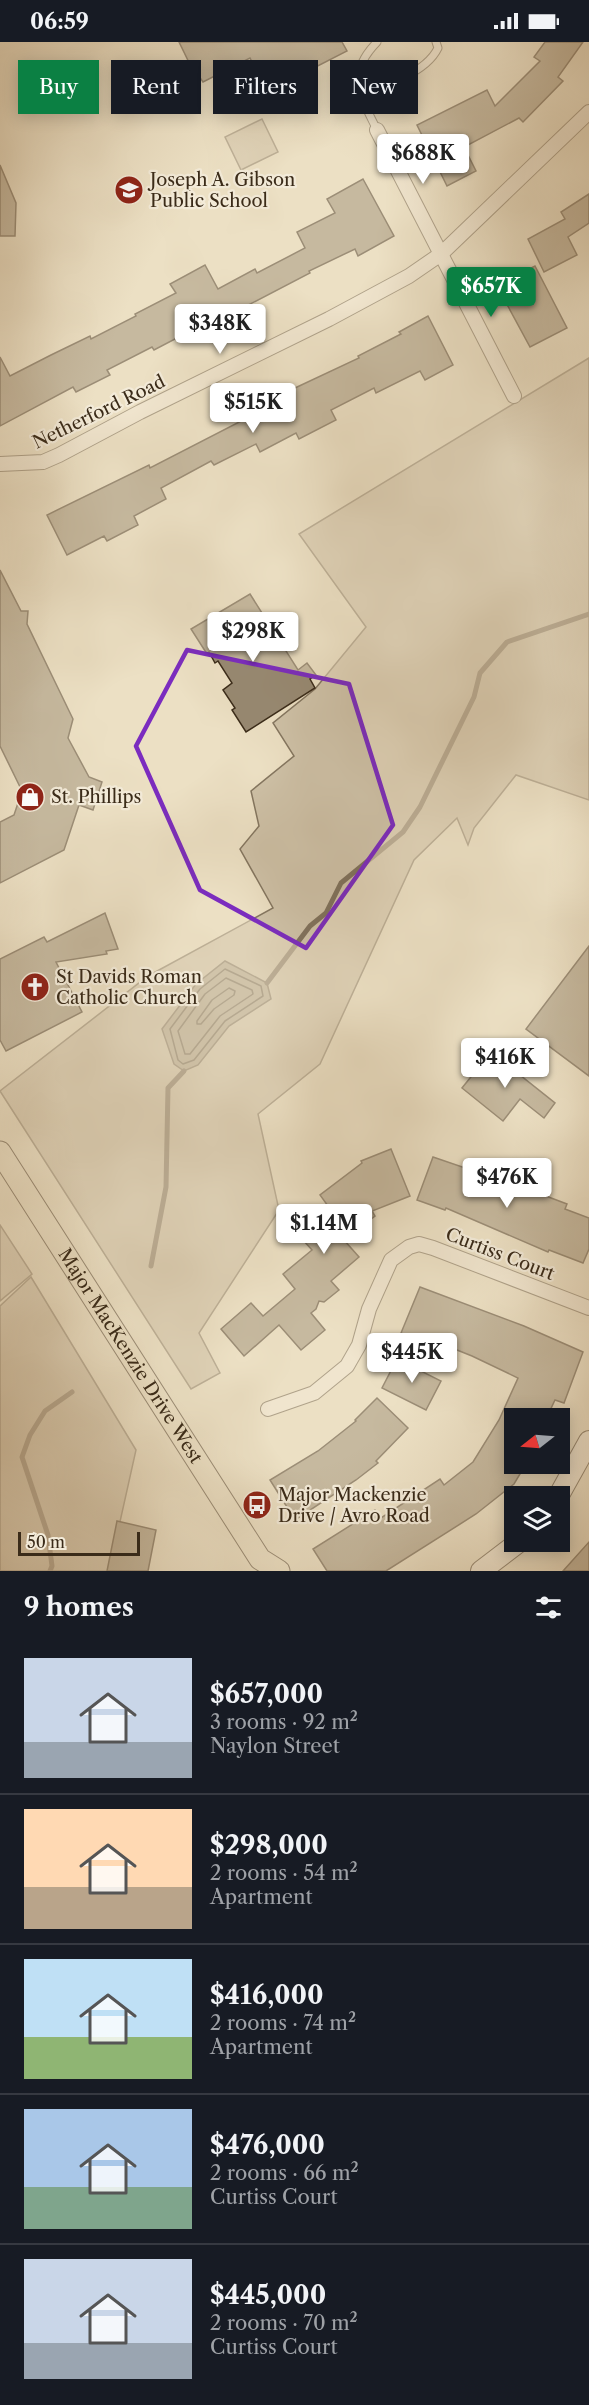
<!DOCTYPE html>
<html lang="en">
<head>
<meta charset="utf-8">
<style>
	body { margin:0; font-family:"Libre Caslon Text",serif; background:#20242c; color:#f1f3f6; height:100vh; display:flex; flex-direction:column; font-size:22px; white-space:nowrap }
	* { box-sizing:border-box; margin:0 }
	p { font-size:20px; color:#9ea1a6 }
	.icon { flex:none; width:33px; height:33px; fill:none; stroke:currentColor; stroke-width:2; stroke-linecap:round; stroke-linejoin:round }
	.map { position:relative; height:1529px; overflow:hidden }
	.side { display:flex; flex-direction:column; background:#171b24; flex:1 }
	.side>* { flex:none }
	.banner { position:absolute; left:18px; top:18px; width:554px; height:54px; display:flex; gap:12px }
	.needle { width:39px; rotate:253deg }
	.buttons { position:absolute; left:504px; top:1366px; display:grid; gap:12px }
	.buttons a { display:grid; place-items:center; width:66px; height:66px; border-radius:0px; background:#171b24; box-shadow:0 3px 15px #0003; font-size:30px }
	.scale { position:absolute; left:18px; bottom:15px; width:122px; box-sizing:border-box; padding-left:6px; border:3px solid #3a2b19; border-top:0; font-size:16px; line-height:21px; white-space:nowrap; color:#3a2b19; -webkit-text-stroke:4px #f3ebd9; paint-order:stroke }
	.price { position:absolute; translate:-50% -51px; padding:0 14px; border-radius:6px; background:#fff; color:#222; font-size:20px; line-height:39px; filter:drop-shadow(0 2px 3px #0008) }
	.price::after { content:''; position:absolute; left:50%; top:36px; width:18px; height:14px; margin-left:-9px; background:inherit; clip-path:polygon(0 0,100% 0,50% 100%) }
	.price.selected { background:#0b8043; color:#fff }
	ul { padding:0; list-style:none }
	li { display:flex; align-items:center; gap:18px; height:150px; padding:0 24px }
	li+li { border-top:2px solid #363941 }
	li span { display:grid; place-items:center; flex:none; width:168px; height:120px; border-radius:0px; color:#555 }
	li>.icon { margin-inline-start:auto }
	span .icon { width:72px; height:72px; fill:#fffc; stroke-width:1 }
	li b { font-size:26px }
	h2 { display:flex; justify-content:space-between; align-items:center; height:72px; padding:0 24px; font-size:26px }
	.pill { padding:0 21px; border-radius:0px; background:#171b24; box-shadow:0 3px 15px #0003; font-size:21px; line-height:54px }
	.pill.selected { background:#0b8043; color:#fff }
	.status { display:flex; justify-content:space-between; align-items:center; height:42px; padding:0 30px; background:#171b24; direction:ltr }
	.status svg { height:16px; fill:currentColor }
	.map>svg:first-child { display:block }
	.green { fill:#cec1a7; stroke:#847660; stroke-width:1.5 }
	.water { fill:#afa28a; stroke:#80725d; stroke-width:1.5 }
	.lines { fill:none; stroke-linecap:round; stroke-linejoin:round }
	.shore { stroke:#746652; stroke-width:1.5 }
	.stream { stroke:#80725d; stroke-width:5 }
	.building { fill:#978972; stroke:#3a2b19; stroke-width:1.5 }
	.lane-casing { stroke:#665844; stroke-width:9 }
	.street-casing { stroke:#665844; stroke-width:16 }
	.secondary-casing { stroke:#3a2b19; stroke-width:22 }
	.primary-casing { stroke:#3a2b19; stroke-width:23 }
	.lane { stroke:#f3ebd9; stroke-width:7 }
	.street { stroke:#f3ebd9; stroke-width:14 }
	.secondary { stroke:#f3ebd9; stroke-width:20 }
	.primary { stroke:#ece0c4; stroke-width:21 }
	.marked { fill:none; stroke:#7b2cbf; stroke-width:4.5; stroke-linejoin:round }
	.labels { text-anchor:middle; dominant-baseline:central; stroke-width:4.5; stroke-linejoin:round; paint-order:stroke }
	.poi-label { font-size:18px; fill:#3a2b19; stroke:#f3ebd9; text-anchor:start }
	.street-label { font-size:18px; fill:#3a2b19; stroke:#f3ebd9 }
</style>
</head>
<body>
<div class="status"><b>06:59</b><svg viewBox="0 0 49 12"><path d="M0 12V9h3v3zM5 12V6h3v6zM10 12V3h3v9zM15 12V0h3v12zM26 1h20v11H26zM47 4h2v5h-2z"/></svg></div>
<div class="map">
<svg width="589" height="1529" viewBox="0 0 589 1529">
	<rect width="100%" height="100%" fill="#ece0c4"/>
	<filter id="stains"><feTurbulence type="fractalNoise" baseFrequency=".00333" numOctaves="4"/><feColorMatrix values="0 0 0 0 .2 0 0 0 0 .09 0 0 0 0 .02 0 0 0 .5 -.17"/></filter>
	<radialGradient id="worn" r=".72"><stop offset=".6" stop-color="#630" stop-opacity="0"/><stop offset="1" stop-color="#630" stop-opacity=".3"/></radialGradient>
	<g class="green">
		<path d="M262 77 278 110 241 128 225 95Z"/>
		<path d="M589 316V758L516 733 474 786 468 803 457 776 414 818 320 1022 258 1072 279 1168 199 1291 220 1331 191 1347 0 1049 148 934 273 866 240 807 259 784 251 749 294 714 273 681 315 647 366 585 299 492Z"/>
		<path d="M0 1183 32 1232 0 1259Z"/>
		<path d="M31 1235 136 1408 109 1529H0V1264Z"/>
	</g>
	<path class="water" d="M225 919 267 941 271 957 229 984 198 1023 184 1029 174 1022 162 987 196 942Z"/>
	<g class="lines">
		<g class="shore">
			<path d="M225 927 261 944 263 954 225 979 194 1018 183 1022 178 1018 170 987 200 947Z"/>
			<path d="M226 936 252 948 253 952 220 974 190 1012H185L178 989 205 952Z"/>
			<path d="M229 946 235 949 234 953 214 967 201 982H197V979L212 958Z"/>
		</g>
		<g class="stream">
			<path d="M267 941 310 884 326 871 341 841 403 790 420 765 474 655 480 631 507 600 589 572"/>
			<path d="M151 1224 166 1145 168 1046 184 1029"/>
			<path d="M50 1529 52 1524 48 1493 22 1415 30 1393 45 1369 72 1350"/>
		</g>
	</g>
	<g class="building">
		<path d="M179 0H342L347 9 267 50 250 16 203 40 201 37 198 39Z"/>
		<path d="M545 0H583L558 35 563 39 523 80 519 76 464 105 476 129 447 144 417 83 487 48 495 64 540 19 534 15Z"/>
		<path d="M0 123 16 161 15 194H0Z"/>
		<path d="M363 137 394 194 358 214 355 207 309 229 310 231 231 272 235 279 200 298 194 287 154 308 152 305 107 328 110 333 76 350 73 345 0 384V315L10 334 51 313 90 294 91 297 136 274 135 272 176 251 170 242 205 223 218 247 255 227 257 231 305 206 297 190 335 171 327 157Z"/>
		<path d="M589 152V181L568 195 577 213 544 230 528 197 565 177 561 170Z"/>
		<path d="M535 224 567 286 530 305 497 244Z"/>
		<path d="M428 274 453 323 425 338 420 329 376 351 374 346 331 368 336 378 299 397 296 391 260 410 256 402 214 423 211 419 161 446 166 457 134 474 138 483 107 499 104 494 67 513 47 473 149 423 150 426 280 359 278 354 359 316 358 314 401 292 399 290Z"/>
		<path d="M0 528 21 569H28L27 582 73 677 68 696 89 735 102 740 93 768 79 763 64 808 0 841V780L14 773 22 749 0 704Z"/>
		<path d="M250 552 298 628 307 621 316 633 310 637 315 646 246 690 232 668 235 666 223 648 232 641 218 619 215 621 209 610 207 612 191 587Z"/>
		<path d="M105 871 118 907 106 909 107 912 56 920 82 970 6 1009 0 998V917L44 895 47 900Z"/>
		<path d="M589 904V1034L526 987Z"/>
		<path d="M491 1010 555 1061 544 1076 520 1057 503 1079 462 1046Z"/>
		<path d="M391 1107 410 1154 372 1169 375 1174 344 1198 359 1215 331 1239 339 1248 324 1260 319 1259 316 1267 311 1271 325 1288 301 1308 279 1283 244 1314 221 1287 251 1261 263 1274 295 1247 283 1232 312 1208 303 1198 333 1171 320 1153 362 1121 361 1119Z"/>
		<path d="M433 1115 468 1127V1125L537 1154 538 1151 567 1162 565 1167 589 1176V1207L583 1221 549 1208 548 1210 446 1166 445 1168 417 1158Z"/>
		<path d="M420 1245 524 1284 583 1310 564 1361 555 1358 546 1377H514V1422H526L514 1442 476 1472 386 1529H327L313 1507 375 1468 381 1476 440 1437 444 1443 473 1420 499 1378 518 1336 472 1314 432 1298 430 1303 401 1291Z"/>
		<path d="M397 1317 441 1339 426 1368 382 1346Z"/>
		<path d="M377 1356 408 1386 376 1419 378 1421 356 1438 295 1478 270 1438 318 1409 356 1379 355 1378Z"/>
		<path d="M117 1479 156 1488 148 1529H107Z"/>
		<path d="M589 1500V1529H563Z"/>
	</g>
	<g class="lines">
		<g class="lane-casing">
			<g id="lane">
				<path d="M358 50C384 45 426 31 438 6L436 0"/>
				<path d="M377 88C360 53 345 33 377 0"/>
			</g>
		</g>
		<g class="street-casing">
			<g id="street">
				<path d="M377 88 514 354"/>
				<path d="M0 422 43 420 59 413 140 370 329 277 409 234 441 212 589 70"/>
				<path d="M268 1367 314 1351 347 1324 359 1303 369 1267 391 1218 409 1205 419 1202 433 1206 589 1266"/>
			</g>
		</g>
		<g class="secondary-casing">
			<g id="secondary">
				<path d="M558 1455 589 1399"/>
				<path d="M481 1529 519 1500"/>
			</g>
		</g>
		<g class="primary-casing">
			<g id="primary">
				<path id="s1" d="M0 1110 260 1517 279 1529"/>
			</g>
		</g>
		<use href="#lane" class="lane"/>
		<use href="#street" class="street"/>
		<use href="#secondary" class="secondary"/>
		<use href="#primary" class="primary"/>
	</g>
	<path d="M0 0H589V1529H0ZM187 608 349 642 393 783 306 906 200 848 136 704Z" fill="#ece0c4" fill-opacity=".55" fill-rule="evenodd"/>
	<path class="marked" d="M187 608 349 642 393 783 306 906 200 848 136 704Z"/>
	<defs>
		<g id="school-disc" transform="scale(1.5)"><circle r="9.5" fill="#8f2418" stroke="#f3ebd9"/><path d="M0-5L7-2L0 1L-7-2ZM-4 1L0 2.5L4 1V4Q0 6-4 4Z" fill="#fff"/></g>
		<g id="shop-disc" transform="scale(1.5)"><circle r="9.5" fill="#8f2418" stroke="#f3ebd9"/><path d="M-5-2.5h2.3a2.7 3.5 0 0 1 5.4 0H5L5.5 6h-11ZM-1.5-2.5h3a1.5 2.3 0 0 0-3 0Z" fill="#fff"/></g>
		<g id="church-disc" transform="scale(1.5)"><circle r="9.5" fill="#8f2418" stroke="#f3ebd9"/><path d="M-1.2-6h2.4v3.5h3.3v2.4h-3.3V6h-2.4V-.1h-3.3v-2.4h3.3Z" fill="#fff"/></g>
		<g id="bus-disc" transform="scale(1.5)"><circle r="9.5" fill="#8f2418" stroke="#f3ebd9"/><path d="M-5-6H5V4H4V6H2V4H-2V6H-4V4H-5ZM-3.5-4V0h7V-4ZM-3.5 1.2v1.5H-2V1.2ZM2 1.2v1.5H3.5V1.2Z" fill="#fff"/></g>
	</defs>
	<g fill-rule="evenodd">
		<use href="#school-disc" x="129" y="148"/>
		<use href="#shop-disc" x="30" y="755"/>
		<use href="#church-disc" x="35" y="945"/>
		<use href="#bus-disc" x="257" y="1463"/>
	</g>
	<g class="labels">
		<g class="poi-label">
			<text x="150" y="138">Joseph A. Gibson<tspan x="150" dy="21">Public School</tspan></text>
			<text x="51" y="755">St. Phillips</text>
			<text x="56" y="935">St Davids Roman<tspan x="56" dy="21">Catholic Church</tspan></text>
			<text x="278" y="1453">Major Mackenzie<tspan x="278" dy="21">Drive / Avro Road</tspan></text>
		</g>
		<g class="street-label">
			<text transform="translate(99 370) rotate(-26)">Netherford Road</text>
			<text transform="translate(500 1212) rotate(21)">Curtiss Court</text>
			<text stroke="none"><textPath href="#s1" startOffset="242">Major MacKenzie Drive West</textPath></text>
		</g>
	</g>
	<rect width="100%" height="100%" filter="url(#stains)"/>
	<rect width="100%" height="100%" fill="url(#worn)"/>
</svg>
<div class="buttons">
<a><svg class="needle" viewBox="-14 -14 28 28"><path d="M0-13l5 13h-10z" fill="#e53935"/><path d="M0 13l5-13h-10z" fill="#9ea1a6"/></svg></a>
<a><svg class="icon" aria-label="layers" viewBox="0 0 24 24"><path d="M12 4l9 5-9 5-9-5zM3 14l9 5 9-5"/></svg></a>
</div>
<div class="scale">50 m</div>
<b class="price" style="left:423px;top:143px">$688K</b>
<b class="price selected" style="left:491px;top:276px">$657K</b>
<b class="price" style="left:220px;top:313px">$348K</b>
<b class="price" style="left:253px;top:392px">$515K</b>
<b class="price" style="left:253px;top:621px">$298K</b>
<b class="price" style="left:505px;top:1047px">$416K</b>
<b class="price" style="left:507px;top:1167px">$476K</b>
<b class="price" style="left:324px;top:1213px">$1.14M</b>
<b class="price" style="left:412px;top:1342px">$445K</b>
<div class="banner">
<a class="pill selected">Buy</a>
<a class="pill">Rent</a>
<a class="pill">Filters</a>
<a class="pill">New</a>
</div>
</div>
<section class="side">
<h2>9 homes<svg class="icon" aria-label="filters" viewBox="0 0 24 24"><path d="M4 7h16M4 17h16"/><circle cx="9" cy="7" r="2"/><circle cx="15" cy="17" r="2"/></svg></h2>
<ul>
<li><span style="background:linear-gradient(#c9d6e8 70%,#9aa5b1 0)"><svg class="icon" aria-label="home" viewBox="0 0 24 24"><path d="M3 11l9-7 9 7M6 9v11h12V9"/></svg></span><div><b>$657,000</b><p>3 rooms · 92 m²</p><p>Naylon Street</p></div></li>
<li><span style="background:linear-gradient(#ffd9b3 65%,#b9a48a 0)"><svg class="icon" aria-label="home" viewBox="0 0 24 24"><path d="M3 11l9-7 9 7M6 9v11h12V9"/></svg></span><div><b>$298,000</b><p>2 rooms · 54 m²</p><p>Apartment</p></div></li>
<li><span style="background:linear-gradient(#bfe0f5 65%,#8fb573 0)"><svg class="icon" aria-label="home" viewBox="0 0 24 24"><path d="M3 11l9-7 9 7M6 9v11h12V9"/></svg></span><div><b>$416,000</b><p>2 rooms · 74 m²</p><p>Apartment</p></div></li>
<li><span style="background:linear-gradient(#a9c7e8 65%,#7fa58c 0)"><svg class="icon" aria-label="home" viewBox="0 0 24 24"><path d="M3 11l9-7 9 7M6 9v11h12V9"/></svg></span><div><b>$476,000</b><p>2 rooms · 66 m²</p><p>Curtiss Court</p></div></li>
<li><span style="background:linear-gradient(#c9d6e8 70%,#9aa5b1 0)"><svg class="icon" aria-label="home" viewBox="0 0 24 24"><path d="M3 11l9-7 9 7M6 9v11h12V9"/></svg></span><div><b>$445,000</b><p>2 rooms · 70 m²</p><p>Curtiss Court</p></div></li>
</ul>
</section>
</body>
</html>
